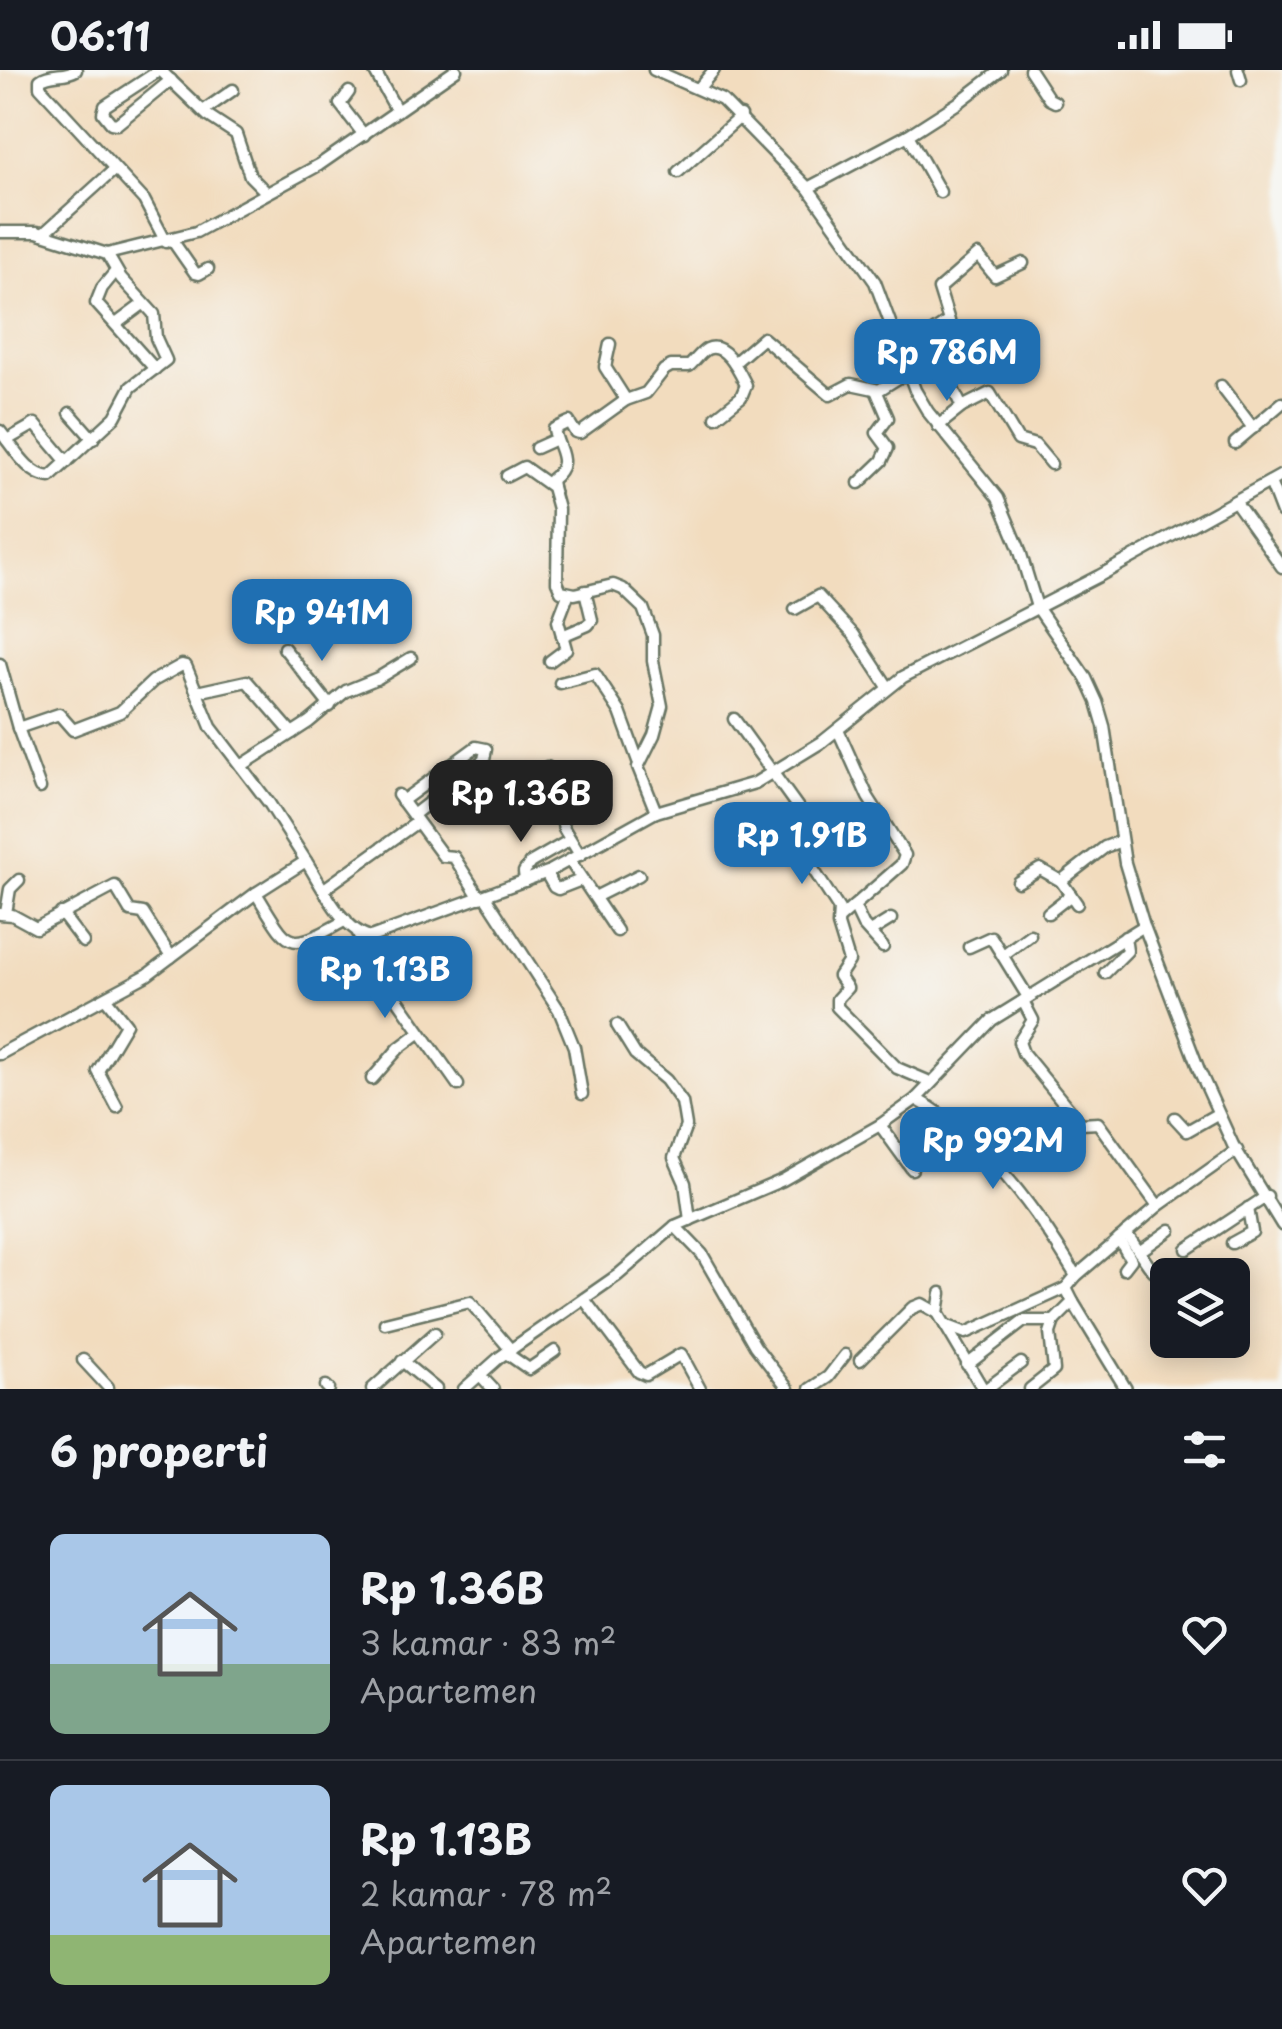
<!DOCTYPE html>
<html lang="id">
<head>
<meta charset="utf-8">
<style>
	body { margin:0; font-family:"Playpen Sans",sans-serif; background:#20242c; color:#f1f3f6; height:100vh; display:flex; flex-direction:column; font-size:38px; white-space:nowrap }
	* { box-sizing:border-box; margin:0 }
	p { font-size:32px; color:#9ea1a6 }
	.icon { flex:none; width:55px; height:55px; fill:none; stroke:currentColor; stroke-width:2; stroke-linecap:round; stroke-linejoin:round }
	.map { position:relative; height:1319px; overflow:hidden }
	.panel { display:flex; flex-direction:column; background:#171b24; flex:1 }
	.panel>* { flex:none }
	.fabs { position:absolute; left:1150px; top:1188px; display:grid; gap:20px }
	.fabs a { display:grid; place-items:center; width:100px; height:100px; border-radius:15px; background:#171b24; box-shadow:0 5px 25px #0003; font-size:50px }
	.price { position:absolute; translate:-50% -85px; padding:0 22px; border-radius:20px; background:#1f6fb2; color:#fff; font-size:32px; line-height:65px; filter:drop-shadow(0 2px 5px #0008) }
	.price::after { content:''; position:absolute; left:50%; top:60px; width:30px; height:22px; margin-left:-15px; background:inherit; clip-path:polygon(0 0,100% 0,50% 100%) }
	.price.current { background:#222; color:#fff }
	ul { padding:0; list-style:none }
	li { display:flex; align-items:center; gap:30px; height:250px; padding:0 50px }
	li+li { border-top:2px solid #363941 }
	li span { display:grid; place-items:center; flex:none; width:280px; height:200px; border-radius:15px; color:#555 }
	li>.icon { margin-inline-start:auto }
	span .icon { width:120px; height:120px; fill:#fffc; stroke-width:1 }
	li b { font-size:42px }
	h2 { display:flex; justify-content:space-between; align-items:center; height:120px; padding:0 50px; font-size:42px }
	.status { display:flex; justify-content:space-between; align-items:center; height:70px; padding:0 50px; background:#171b24; direction:ltr }
	.status svg { height:28px; fill:currentColor }
	.map>svg:first-child { display:block }
	.lines { fill:none; stroke-linecap:round; stroke-linejoin:round }
	.minor-casing { stroke:#697564; stroke-width:15 }
	.minor { stroke:#fff; stroke-width:10 }
</style>
</head>
<body>
<div class="status"><b>06:11</b><svg viewBox="0 0 49 12"><path d="M0 12V9h3v3zM5 12V6h3v6zM10 12V3h3v9zM15 12V0h3v12zM26 1h20v11H26zM47 4h2v5h-2z"/></svg></div>
<div class="map">
<svg width="1282" height="1319" viewBox="0 0 1282 1319">
	<rect width="100%" height="100%" fill="#f6f6f2"/>
	<filter id="ink" filterUnits="userSpaceOnUse"><feTurbulence type="fractalNoise" baseFrequency=".01" numOctaves="2"/><feDisplacementMap in="SourceGraphic" scale="20" xChannelSelector="R" yChannelSelector="G"/><feConvolveMatrix kernelMatrix="1 2 1 2 8 2 1 2 1" color-interpolation-filters="sRGB"/></filter>
	<filter id="wash" filterUnits="userSpaceOnUse"><feTurbulence type="fractalNoise" baseFrequency=".0048" numOctaves="4" result="noise"/><feDisplacementMap in="SourceGraphic" scale="40" xChannelSelector="R" yChannelSelector="G"/><feGaussianBlur stdDeviation="2.25" result="paint"/><feColorMatrix in="noise" values="0 0 0 0 0 0 0 0 0 0 0 0 0 0 0 0 0 1.4 0 .05"/><feComposite in="paint" operator="in"/></filter>
	<g filter="url(#wash)">
		<rect width="100%" height="100%" fill="#f2dcbe"/>
	</g>
	<g filter="url(#ink)">
		<g class="lines">
			<g class="minor-casing">
				<g id="minor">
					<path d="M76 0C64 7 51 2 40 10V17L144 130 166 172"/>
					<path d="M160 0 207 45 236 64 250 106 266 122"/>
					<path d="M160 0 105 36 103 43 111 53 117 54 171 10"/>
					<path d="M374 0 397 41"/>
					<path d="M654 0 722 30 808 118 875 212 915 320 928 342 998 428 1019 478 1037 537 1086 608 1097 632 1104 656 1125 793 1144 856 1199 1000 1233 1075 1282 1155"/>
					<path d="M1030 0 1049 29 1055 32"/>
					<path d="M1238 0 1241 10"/>
					<path d="M699 18 714 0"/>
					<path d="M349 22 340 34 364 65"/>
					<path d="M203 41 233 20"/>
					<path d="M908 65 940 122"/>
					<path d="M678 102 741 46"/>
					<path d="M808 118 908 65 958 33 1001 0"/>
					<path d="M0 162H37L107 184 196 162 319 95 456 0"/>
					<path d="M43 164 115 99"/>
					<path d="M172 170 195 203 199 204 208 199"/>
					<path d="M116 201 102 218 96 233 155 299"/>
					<path d="M116 254 143 234"/>
					<path d="M927 267 962 337"/>
					<path d="M610 274 605 297 626 330"/>
					<path d="M903 282 949 251 939 219 978 185 995 206 1023 193"/>
					<path d="M734 293 763 268 830 325 851 314 879 320 908 302"/>
					<path d="M1221 316 1253 358"/>
					<path d="M70 343 93 369"/>
					<path d="M938 356 962 337 990 323 1018 370 1035 375 1051 394"/>
					<path d="M0 361C13 377 29 406 50 407L115 347 131 317 166 290 156 268 154 244 121 208 107 184"/>
					<path d="M7 370 35 354 67 392"/>
					<path d="M1235 373 1282 333"/>
					<path d="M536 378 556 369"/>
					<path d="M507 406 524 397 552 417 558 439 557 512 561 521 575 524 613 515 623 519 643 538 653 565V591L662 636 654 665 638 697 656 742"/>
					<path d="M1270 412 1282 443"/>
					<path d="M859 413 882 391 888 378 877 363 888 348 876 320"/>
					<path d="M552 417 551 410C574 392 558 382 554 359L569 352 575 362 580 363 626 330 646 323 664 300 671 296H689C695 291 700 283 707 279 725 271 739 301 746 315L741 327 716 347"/>
					<path d="M1235 431 1282 497"/>
					<path d="M795 539 818 526 854 565 888 617"/>
					<path d="M562 566 588 555 592 550 585 521"/>
					<path d="M284 578 330 636"/>
					<path d="M550 591 566 579 558 551 568 525"/>
					<path d="M0 594 18 658 59 644 73 660 120 642 153 611 182 595 186 596 211 657 269 733 306 791"/>
					<path d="M560 613 595 604 620 642 638 691"/>
					<path d="M197 622 247 611 292 663"/>
					<path d="M734 649 809 753 796 773 839 839 838 855 849 891 839 906 847 918 837 929V937L897 998 930 1012"/>
					<path d="M18 658 40 718"/>
					<path d="M838 660 868 727 905 785 902 794 839 849"/>
					<path d="M241 696 309 652 346 621 378 608 411 588"/>
					<path d="M534 706 559 735 564 759 580 785"/>
					<path d="M515 718 547 697"/>
					<path d="M398 725 443 786 454 787 480 828"/>
					<path d="M402 731 476 677 486 679 484 690 413 745"/>
					<path d="M570 791 617 861"/>
					<path d="M546 803 554 817 558 819 581 810"/>
					<path d="M525 811 524 802 530 793 570 770"/>
					<path d="M1061 811 1077 834"/>
					<path d="M1018 812 1040 799 1061 811 1105 777 1121 771"/>
					<path d="M324 819 416 753"/>
					<path d="M256 823C290 878 286 884 346 850"/>
					<path d="M485 826 559 940 574 977 582 1024"/>
					<path d="M595 827 639 805"/>
					<path d="M854 836 863 855 883 877"/>
					<path d="M6 843 10 819 19 810"/>
					<path d="M61 843 83 872"/>
					<path d="M1048 843 1071 825"/>
					<path d="M0 844 12 845 36 858 115 816 130 841 143 843 171 887"/>
					<path d="M870 862 891 849"/>
					<path d="M358 863 369 889 458 1015"/>
					<path d="M969 877 991 867 1028 927"/>
					<path d="M1003 885 1030 865"/>
					<path d="M1105 903 1127 881 1125 867"/>
					<path d="M106 929 126 954 98 1001 117 1037"/>
					<path d="M1023 931 1033 950 1019 972 1023 983 1081 1054 1098 1053 1158 1136"/>
					<path d="M617 955 635 984 666 1010 682 1032 686 1056 674 1088 685 1113 690 1150"/>
					<path d="M0 984 147 905 256 823 306 791C321 814 342 861 371 867L548 802 656 742 755 713 822 672 903 607 1099 506 1282 405"/>
					<path d="M372 1009 399 978 419 963"/>
					<path d="M916 1029C982 1065 1038 1142 1076 1206"/>
					<path d="M1175 1048 1187 1061 1217 1044"/>
					<path d="M880 1055 912 1099"/>
					<path d="M675 1156 702 1184 755 1276 788 1319"/>
					<path d="M1126 1163 1149 1196 1168 1215"/>
					<path d="M1119 1169 1131 1190 1124 1199"/>
					<path d="M1232 1173 1252 1162 1248 1138"/>
					<path d="M1187 1179 1267 1126"/>
					<path d="M1139 1182 1170 1160"/>
					<path d="M1193 1205 1205 1197"/>
					<path d="M584 1229 639 1302 646 1305 681 1284 700 1319"/>
					<path d="M1073 1232 1126 1319"/>
					<path d="M938 1243 941 1223"/>
					<path d="M385 1253 470 1232 511 1280"/>
					<path d="M945 1255 966 1263 1066 1218"/>
					<path d="M506 1283 529 1299 555 1281"/>
					<path d="M83 1290 108 1317"/>
					<path d="M860 1290 912 1238 922 1234 938 1243 983 1319"/>
					<path d="M402 1291 436 1319"/>
					<path d="M967 1295 1024 1251H1054L1073 1232 1066 1218 1076 1206 1158 1136 1237 1080"/>
					<path d="M480 1305 493 1319"/>
					<path d="M326 1316 329 1319"/>
					<path d="M372 1319 435 1263"/>
					<path d="M464 1319 500 1287 618 1205 675 1156 783 1110 880 1055 916 1029 992 950 1144 856"/>
					<path d="M810 1319 828 1307 845 1285"/>
					<path d="M986 1319 1021 1293"/>
					<path d="M1030 1319 1054 1300 1050 1263 1054 1251"/>
				</g>
			</g>
			<use href="#minor" class="minor"/>
		</g>
	</g>
</svg>
<div class="fabs">
<a><svg class="icon" aria-label="layers" viewBox="0 0 24 24"><path d="M12 4l9 5-9 5-9-5zM3 14l9 5 9-5"/></svg></a>
</div>
<b class="price" style="left:947px;top:334px">Rp 786M</b>
<b class="price" style="left:322px;top:594px">Rp 941M</b>
<b class="price current" style="left:521px;top:775px">Rp 1.36B</b>
<b class="price" style="left:802px;top:817px">Rp 1.91B</b>
<b class="price" style="left:385px;top:951px">Rp 1.13B</b>
<b class="price" style="left:993px;top:1122px">Rp 992M</b>
</div>
<section class="panel">
<h2>6 properti<svg class="icon" aria-label="filters" viewBox="0 0 24 24"><path d="M4 7h16M4 17h16"/><circle cx="9" cy="7" r="2"/><circle cx="15" cy="17" r="2"/></svg></h2>
<ul>
<li><span style="background:linear-gradient(#a9c7e8 65%,#7fa58c 0)"><svg class="icon" aria-label="home" viewBox="0 0 24 24"><path d="M3 11l9-7 9 7M6 9v11h12V9"/></svg></span><div><b>Rp 1.36B</b><p>3 kamar · 83 m²</p><p>Apartemen</p></div><svg class="icon" aria-label="heart" viewBox="0 0 24 24"><path d="M12 20l-8-8c-3-5 5-10 8-4 3-6 11-1 8 4z"/></svg></li>
<li><span style="background:linear-gradient(#a9c7e8 75%,#8fb573 0)"><svg class="icon" aria-label="home" viewBox="0 0 24 24"><path d="M3 11l9-7 9 7M6 9v11h12V9"/></svg></span><div><b>Rp 1.13B</b><p>2 kamar · 78 m²</p><p>Apartemen</p></div><svg class="icon" aria-label="heart" viewBox="0 0 24 24"><path d="M12 20l-8-8c-3-5 5-10 8-4 3-6 11-1 8 4z"/></svg></li>
</ul>
</section>
</body>
</html>
